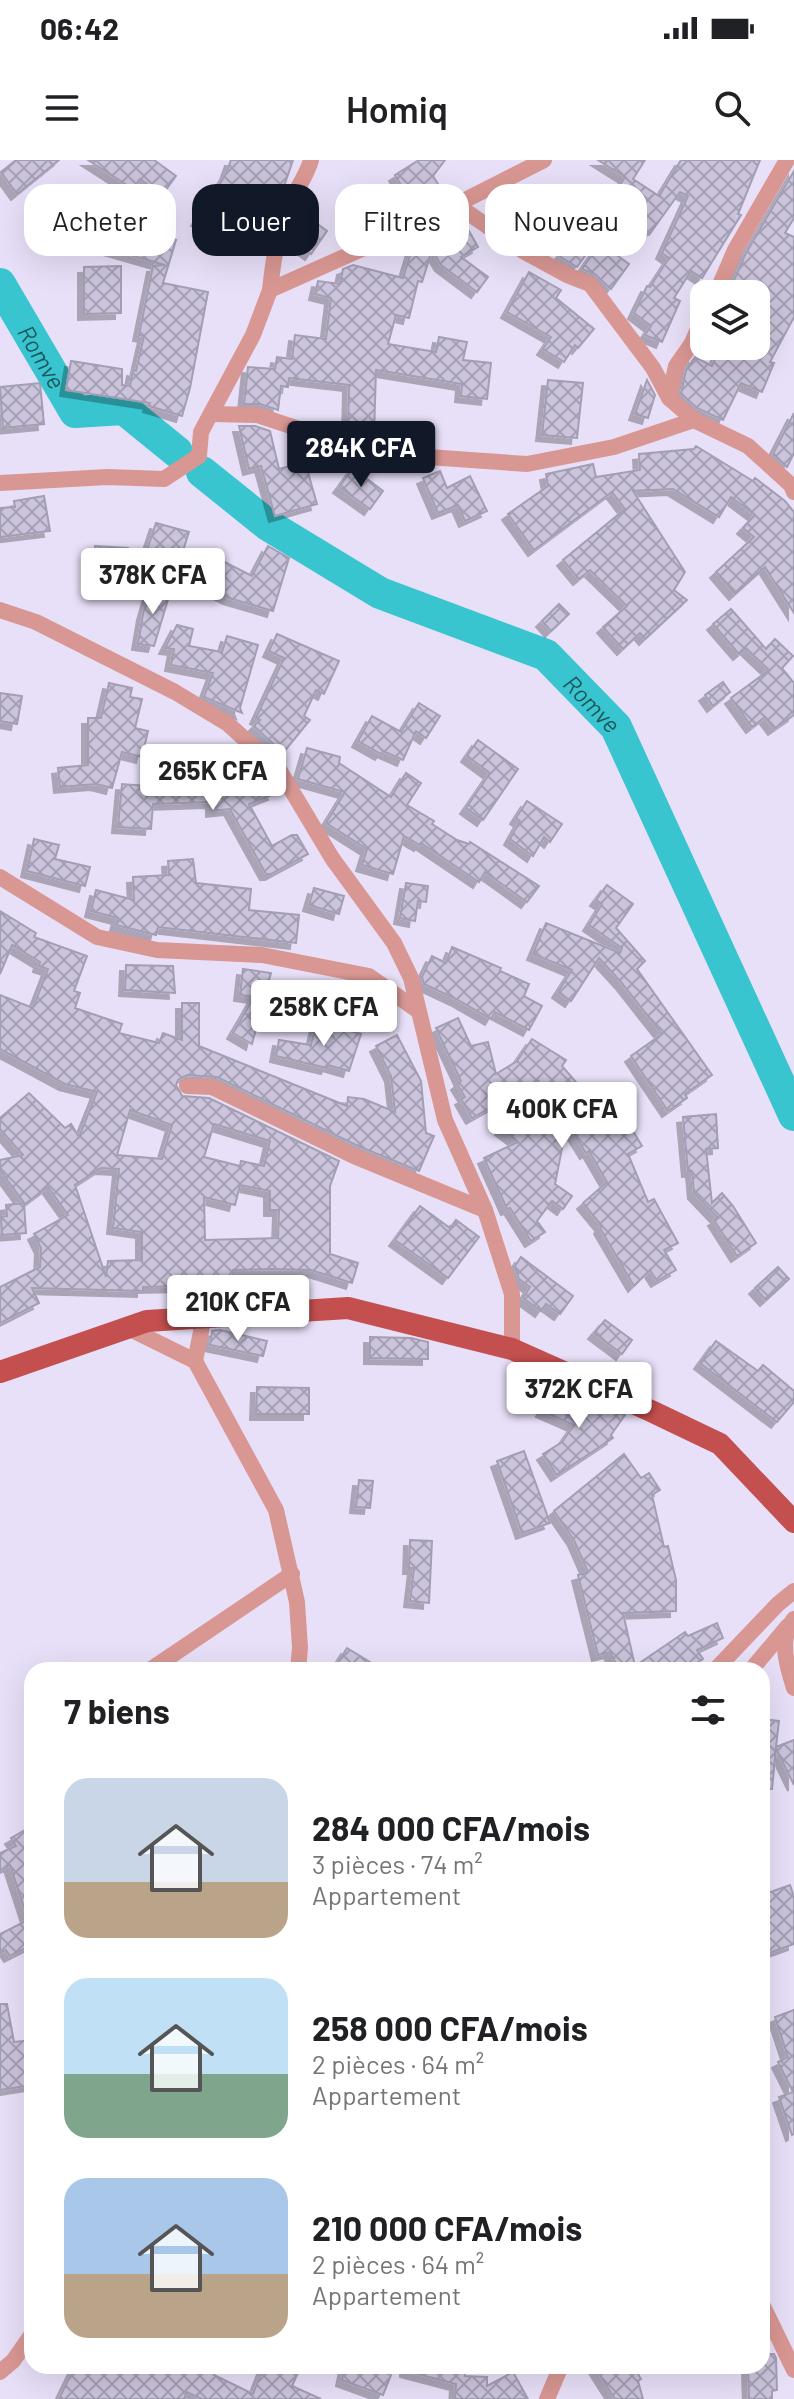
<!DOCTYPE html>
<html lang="fr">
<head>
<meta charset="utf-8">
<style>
	body { margin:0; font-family:Barlow,sans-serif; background:#f2f2f2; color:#202124; height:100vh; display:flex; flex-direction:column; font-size:30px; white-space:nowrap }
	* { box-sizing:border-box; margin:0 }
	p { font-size:26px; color:#757577 }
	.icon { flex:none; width:44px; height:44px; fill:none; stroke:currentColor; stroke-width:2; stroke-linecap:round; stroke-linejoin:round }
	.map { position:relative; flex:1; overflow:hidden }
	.side { position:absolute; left:24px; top:1502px; width:746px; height:712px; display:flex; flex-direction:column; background:#fff; border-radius:24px; box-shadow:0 8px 32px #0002 }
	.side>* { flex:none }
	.top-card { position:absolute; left:24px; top:24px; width:746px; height:72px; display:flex; gap:16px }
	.controls { position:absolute; left:690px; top:120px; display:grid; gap:16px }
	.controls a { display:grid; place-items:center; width:80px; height:80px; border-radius:16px; background:#fff; box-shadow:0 8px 32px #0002; font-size:40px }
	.price { position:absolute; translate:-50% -68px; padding:0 18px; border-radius:8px; background:#fff; color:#222; font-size:26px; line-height:52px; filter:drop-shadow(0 2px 4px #0008) }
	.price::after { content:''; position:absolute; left:50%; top:48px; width:24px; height:18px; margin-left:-12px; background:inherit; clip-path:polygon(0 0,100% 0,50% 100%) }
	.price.current { background:#111827; color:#fff }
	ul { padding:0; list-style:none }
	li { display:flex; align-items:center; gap:24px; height:200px; padding:0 40px }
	li span { display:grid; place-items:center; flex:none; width:224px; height:160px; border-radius:24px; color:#555 }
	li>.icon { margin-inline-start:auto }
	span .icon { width:96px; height:96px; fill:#fffc; stroke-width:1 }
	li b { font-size:34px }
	h2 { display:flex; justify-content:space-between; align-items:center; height:96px; padding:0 40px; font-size:34px }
	.pill { padding:0 28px; border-radius:24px; background:#fff; box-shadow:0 8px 32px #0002; font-size:28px; line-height:72px }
	.pill.current { background:#111827; color:#fff }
	.status { display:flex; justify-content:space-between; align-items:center; height:56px; padding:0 40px; background:#fff; direction:ltr }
	.status svg { height:22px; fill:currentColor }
	header { display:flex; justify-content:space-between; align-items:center; height:104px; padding:0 40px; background:#fff; font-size:36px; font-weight:600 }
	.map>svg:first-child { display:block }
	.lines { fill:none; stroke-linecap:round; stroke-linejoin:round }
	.river { stroke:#38c5cf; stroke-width:32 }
	.building { fill:url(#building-cross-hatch); stroke:#a49eb5; stroke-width:2; fill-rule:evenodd; filter:url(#shadow) }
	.minor { stroke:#d99793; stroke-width:16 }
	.major { stroke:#c34f4e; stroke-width:22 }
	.labels { text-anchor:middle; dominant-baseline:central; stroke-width:6; stroke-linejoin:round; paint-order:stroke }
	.water-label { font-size:24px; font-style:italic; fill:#1e575b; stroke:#e8e0f8 }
</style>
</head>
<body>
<div class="status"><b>06:42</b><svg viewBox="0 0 49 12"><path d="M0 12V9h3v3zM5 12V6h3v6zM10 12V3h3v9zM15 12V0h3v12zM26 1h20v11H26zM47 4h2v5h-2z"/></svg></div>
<header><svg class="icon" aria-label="menu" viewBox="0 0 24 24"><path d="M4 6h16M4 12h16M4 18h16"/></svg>Homiq<svg class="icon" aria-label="search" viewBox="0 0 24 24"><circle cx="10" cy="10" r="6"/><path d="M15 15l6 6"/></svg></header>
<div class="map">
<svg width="794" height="2239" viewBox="0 0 794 2239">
	<defs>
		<pattern id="building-cross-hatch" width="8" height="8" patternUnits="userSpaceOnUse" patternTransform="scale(2)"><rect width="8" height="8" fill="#cbc4dc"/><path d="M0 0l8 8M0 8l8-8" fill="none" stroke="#a6a0b4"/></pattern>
		<filter id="shadow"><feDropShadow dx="-6" dy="6" stdDeviation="0" flood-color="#0004"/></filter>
	</defs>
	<rect width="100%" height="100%" fill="#e8e0f8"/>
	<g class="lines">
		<g class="river">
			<path id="s1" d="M0 124 75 252 124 249 177 292"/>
			<path id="s2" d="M202 312 268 365 380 433 546 495 616 567 794 955"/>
		</g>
	</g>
	<g class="building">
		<path d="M16 0H59L17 34 1 12Z"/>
		<path d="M88 0H154L176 16 162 35 140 19 133 29Z"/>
		<path d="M231 0H293L280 38 252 29 242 46 233 40 214 71 197 60 226 14Z"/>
		<path d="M419 0H445L433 16 441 29 413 45 395 15Z"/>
		<path d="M598 0H645L633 19 659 36 681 0H760L738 54 741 55 702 118 691 111 674 138 680 141 662 182 645 175 651 166 634 153 647 126 650 127 669 98 662 93 688 36 680 32 649 75 606 46 625 17Z"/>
		<path d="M794 11V58L785 73 794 77V157L770 202 774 203 762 232 741 223 723 260 697 248 681 234 686 210 695 197 712 206 721 186H756V134H728L745 95Z"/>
		<path d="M300 51 327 71 311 94 289 78Z"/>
		<path d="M460 61 465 64 478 87 461 97 488 117 477 132 441 105 432 90 422 122 418 121 409 158 396 155 388 184 436 192 439 177 467 182 463 200 491 203 487 239 461 236 462 224 376 210 374 275 348 273 349 225 289 218 288 227 281 226 278 250 260 244H244L248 207 275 209 277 197 292 199 295 175 326 179 331 138 315 134 318 121 340 124 343 109 353 105 403 118 412 89Z"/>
		<path d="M98 64 139 76 142 70 176 80 163 123 208 132 190 228 182 256 149 246 150 243 66 230 71 201 122 209V225L130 226 133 210 136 211 144 176 139 175 153 106 165 105 92 84Z"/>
		<path d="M569 83 585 96 577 107 559 96Z"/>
		<path d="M600 83 629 104 611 129 595 114 582 109Z"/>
		<path d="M121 106V153L84 154V107Z"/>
		<path d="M529 112 561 130 556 138 594 169 578 188 575 185 564 202 543 189 551 177 507 152Z"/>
		<path d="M548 220 583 223 577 278 542 275Z"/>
		<path d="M647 220 655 235 648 258 635 254Z"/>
		<path d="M40 223 44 264 3 268 0 227Z"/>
		<path d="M794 253V293L787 307 773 294Z"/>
		<path d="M239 266H255L270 271 279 309 305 302 317 344 275 356 261 306 249 309Z"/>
		<path d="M696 286 753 321 755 318 785 341 794 352V453L765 407 735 434 716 412 754 377 743 368 755 355 731 337 719 357 673 329 633 331 685 412 674 430 687 440 645 479 640 473 623 489 603 467 627 446 590 410 579 419 563 400 625 349 612 332 534 390 508 354 548 326 546 314 593 304 596 317 640 310 639 294 694 289Z"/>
		<path d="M353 308 383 331 370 349 339 327Z"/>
		<path d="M440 311 447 328 470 316 487 351 465 361 458 345 438 353 423 318Z"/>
		<path d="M44 336 50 371 0 377V348L15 347 14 341Z"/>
		<path d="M156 363 189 372 179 403 146 393Z"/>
		<path d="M95 386 128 388 127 418 93 417Z"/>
		<path d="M268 386 289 398 273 451 229 438 199 422 213 396 252 416Z"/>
		<path d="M151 427 170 433 154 486 138 484 143 454Z"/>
		<path d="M559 444 569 454 551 471 542 461Z"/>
		<path d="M731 449 766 489 775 479 793 496 782 508 794 523V555L774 569 765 557 752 567 731 538 769 510 746 488 739 494 713 464Z"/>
		<path d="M177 465 193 469 189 486 222 492 227 476 258 485 240 548 242 553 204 537 213 513 171 505 174 489 165 488Z"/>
		<path d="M277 474 339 501 324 534 316 530 304 556 310 560 283 593 254 566 260 560 256 558 284 498 269 491Z"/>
		<path d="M723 522 730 532 713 546 705 535Z"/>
		<path d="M109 523 132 528 130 537 142 539 135 568 148 571 142 597 122 592 112 628 96 624 60 627 58 608 88 605V558H101Z"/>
		<path d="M0 533 22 536 17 564 0 561Z"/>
		<path d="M419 543 440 556 426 578 416 571 403 600 383 591 381 594 358 581 372 556 401 572Z"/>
		<path d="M478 580 518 609 483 660 466 648 490 613 467 596Z"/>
		<path d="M307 588 340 597 339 603 391 637 406 613 421 623 407 645 434 661 432 664 457 680 469 684 470 682 539 726 527 742 485 712 479 722 421 683 420 685 404 676 393 714 362 705 367 689 326 663 345 632 298 619Z"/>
		<path d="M194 612 195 620 231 617 232 629 264 615 274 634 249 644 272 686 292 675H297L308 694 271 714H266L230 649 212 651V642L153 644 151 669 118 667 122 624 173 628 172 613Z"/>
		<path d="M527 641 562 664 550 682 544 677 533 696 510 679 520 661 516 658Z"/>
		<path d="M34 679 59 685 55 699 90 707 85 726 27 711Z"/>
		<path d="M193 699 196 723 251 729 249 750 299 755 296 783 158 767 156 775 116 765 118 758 91 751 96 730 134 740 133 717 169 715 168 701Z"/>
		<path d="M406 723 428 726 426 742 418 741 415 761 400 758Z"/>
		<path d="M607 725 633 744 616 768 645 801 637 809 712 915 685 934 687 938 668 951 631 896 662 874 621 822 599 798 571 841 558 832 572 810 533 794 546 763 620 793 622 788 589 765 602 744 596 740Z"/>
		<path d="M314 728 344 736 339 754 309 745Z"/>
		<path d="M0 751 36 773 34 777 87 796 74 831 80 833 75 848 122 864 119 873 159 883 163 873 182 880V843H199V886L347 946 348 937 364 939 395 952 391 916 376 886 397 875 421 921 426 973 434 976 419 1011 358 986 217 917 187 915 178 920 176 925 182 936 209 938 339 1001 330 1026V1094L358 1103 352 1123 311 1110 272 1109 233 1110V1125L143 1127V1131L32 1128 39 1143 0 1163V1127L40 1107 41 1088 34 1074 68 1055 48 1027 25 1044 0 1010V1000L23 995 0 969V958L29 933 65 968 71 964 79 977 97 932 65 924 0 889V835L33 848 48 809 39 806 40 802 12 785 0 814ZM130 950 172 965 162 999 117 995ZM214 964 270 981 264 1006 241 1001 240 1006 204 997ZM101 1008 119 1009 113 1068 142 1072V1100L108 1101 106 1117 75 1025ZM240 1025 270 1031V1050H279L278 1078 205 1080 204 1037 235 1045Z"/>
		<path d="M452 787 501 808 500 811 529 824 524 836 542 846 529 870 495 852 491 859 456 839 424 824 422 817 432 796 446 803Z"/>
		<path d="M126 805 173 806 175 833 125 830Z"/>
		<path d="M243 809 271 813 252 884 233 873 254 837 240 835Z"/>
		<path d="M458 858 471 886 488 882 496 914 517 901 532 879 566 900 562 906 599 949 603 947 610 958 627 948 635 963 630 966 642 986 628 994 648 1042 654 1039 678 1083 664 1090 676 1110 657 1121 650 1110 634 1126 600 1068 602 1066 583 1043 607 1022 589 991 586 993 567 963 555 1024 572 1036 563 1049 552 1041 537 1061 545 1072 531 1081 510 1048 507 1049 484 998 518 982 501 969 539 920 472 958 461 939 465 937 457 924 461 921 436 868Z"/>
		<path d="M317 861 361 874 349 911 328 905 327 908 276 896 279 880 311 885Z"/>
		<path d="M716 954 718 988 706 989 712 1043 722 1033 733 1046 756 1083 737 1096 714 1060 718 1058 694 1033 692 1011H688L683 957Z"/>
		<path d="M24 1043 26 1073 2 1075 1 1057 7 1056 6 1045Z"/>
		<path d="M420 1046 450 1068 456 1060 479 1077 448 1118 395 1080Z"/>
		<path d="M521 1097 573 1136 560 1154 546 1144 541 1151 523 1138 530 1127 519 1119 515 1106Z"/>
		<path d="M778 1107 789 1119 766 1140 755 1128Z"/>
		<path d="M605 1160 632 1180 622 1194 594 1173Z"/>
		<path d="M220 1170 267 1181 263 1196 210 1185 212 1171Z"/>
		<path d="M370 1177 411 1178 428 1182V1199L370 1198Z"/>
		<path d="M716 1181 758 1211 763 1205 794 1231V1242L777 1262 700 1203Z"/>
		<path d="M257 1227 309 1228V1254H256Z"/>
		<path d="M552 1229 602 1252 606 1246 625 1255 611 1275 613 1278 557 1315 543 1294 562 1282 574 1265 542 1251Z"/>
		<path d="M524 1291 550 1363 522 1373 497 1301Z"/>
		<path d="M624 1294 641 1318 649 1313 660 1330 652 1335 664 1387 668 1386 676 1420V1451L623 1453 635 1506 685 1472 688 1476 717 1463 723 1478 697 1490 703 1499 686 1510H619L610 1492 598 1495 578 1415 588 1412 574 1380 554 1351Z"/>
		<path d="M359 1320 373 1321 370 1348 356 1347Z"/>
		<path d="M410 1380 432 1381 429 1443 410 1441 414 1408H409Z"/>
		<path d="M347 1488 383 1510H333Z"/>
		<path d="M762 1559 779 1561 776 1587 794 1580V1625L776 1588 772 1629H762Z"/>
		<path d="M32 1666V1785L10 1796 6 1790 0 1793V1774L28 1760 10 1705 0 1710V1693L16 1686 11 1678Z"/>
		<path d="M790 1725 794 1737V1784L769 1793 762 1773V1735Z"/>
		<path d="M0 1844H7L14 1882 32 1880V1925L0 1930Z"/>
		<path d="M794 1850V1974L792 1975 779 1937 793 1932 778 1902 788 1897 775 1857Z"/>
		<path d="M762 2194H774L776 2198 777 2230 772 2231V2239H749L748 2206H762Z"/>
		<path d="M75 2206H219L214 2215 253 2234 264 2206H301L292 2226 321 2239H202L187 2232 184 2239H59Z"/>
		<path d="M345 2206H368L391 2215 383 2235 342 2220Z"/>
		<path d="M406 2206H465V2216L487 2217V2226L513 2212 528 2239H455L456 2224 406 2211Z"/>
		<path d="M594 2206H633L641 2219 638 2221 643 2239H615Z"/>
	</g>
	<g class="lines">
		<g class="minor">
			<path d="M457 45 523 91 567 115 590 124 653 208 669 238 694 260 748 286 791 325 794 332"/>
			<path d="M270 130C273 103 277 72 288 47 295 30 306 18 311 0"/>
			<path d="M716 134 735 90 787 0"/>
			<path d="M669 238 676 206 692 183 704 155"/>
			<path d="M212 254 257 255 351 286 428 297 527 304 614 287 694 260"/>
			<path d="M0 323 107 317 164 319 199 296 201 272 253 175 270 130 420 63 544 0"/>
			<path d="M0 450 36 462 175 532 228 564 280 611 332 698 394 783 411 818 445 960 485 1050 512 1134V1189"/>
			<path d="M0 717 97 777 157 790 262 795 369 816 417 850"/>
			<path d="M187 926 212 927 354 996 485 1050"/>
			<path d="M126 1167 195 1201 276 1350 297 1442 300 1488 298 1510"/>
			<path d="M195 1201 204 1157"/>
			<path d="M794 1459C778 1478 787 1506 794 1528"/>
			<path d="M150 1510 292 1414"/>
			<path d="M715 1510 778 1444 794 1431"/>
			<path d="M751 1510 788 1466"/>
			<path d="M762 2144 794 2210"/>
			<path d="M0 2212 13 2201 32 2174"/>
			<path d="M547 2239 561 2206"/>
		</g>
		<path class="major" d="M0 1212 147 1161 348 1148 512 1189 651 1251 720 1284 794 1362"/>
	</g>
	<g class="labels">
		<g class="water-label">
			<text stroke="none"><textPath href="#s1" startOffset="84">Romve</textPath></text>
			<text stroke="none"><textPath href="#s2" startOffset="460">Romve</textPath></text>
		</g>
	</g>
</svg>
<div class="controls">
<a><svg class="icon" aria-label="layers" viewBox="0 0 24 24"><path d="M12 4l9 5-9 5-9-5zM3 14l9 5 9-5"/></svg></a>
</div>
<b class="price current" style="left:361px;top:329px">284K CFA</b>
<b class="price" style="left:153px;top:456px">378K CFA</b>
<b class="price" style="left:213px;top:652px">265K CFA</b>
<b class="price" style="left:324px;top:888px">258K CFA</b>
<b class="price" style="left:562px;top:990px">400K CFA</b>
<b class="price" style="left:238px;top:1183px">210K CFA</b>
<b class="price" style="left:579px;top:1270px">372K CFA</b>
<div class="top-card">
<a class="pill">Acheter</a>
<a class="pill current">Louer</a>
<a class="pill">Filtres</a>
<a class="pill">Nouveau</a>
</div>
<section class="side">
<h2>7 biens<svg class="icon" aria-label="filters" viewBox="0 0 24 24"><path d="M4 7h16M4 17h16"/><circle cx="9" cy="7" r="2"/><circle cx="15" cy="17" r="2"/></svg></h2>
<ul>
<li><span style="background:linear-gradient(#c9d6e8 65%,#b9a48a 0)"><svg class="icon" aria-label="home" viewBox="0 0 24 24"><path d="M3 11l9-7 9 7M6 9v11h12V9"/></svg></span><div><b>284 000 CFA/mois</b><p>3 pièces · 74 m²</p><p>Appartement</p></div></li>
<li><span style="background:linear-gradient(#bfe0f5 60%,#7fa58c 0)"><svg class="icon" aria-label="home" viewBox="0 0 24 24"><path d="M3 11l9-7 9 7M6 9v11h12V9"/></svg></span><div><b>258 000 CFA/mois</b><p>2 pièces · 64 m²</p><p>Appartement</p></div></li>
<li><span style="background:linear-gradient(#a9c7e8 60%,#b9a48a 0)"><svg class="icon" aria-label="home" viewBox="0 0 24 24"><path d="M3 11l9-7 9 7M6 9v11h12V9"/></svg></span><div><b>210 000 CFA/mois</b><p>2 pièces · 64 m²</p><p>Appartement</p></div></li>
</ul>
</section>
</div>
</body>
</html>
